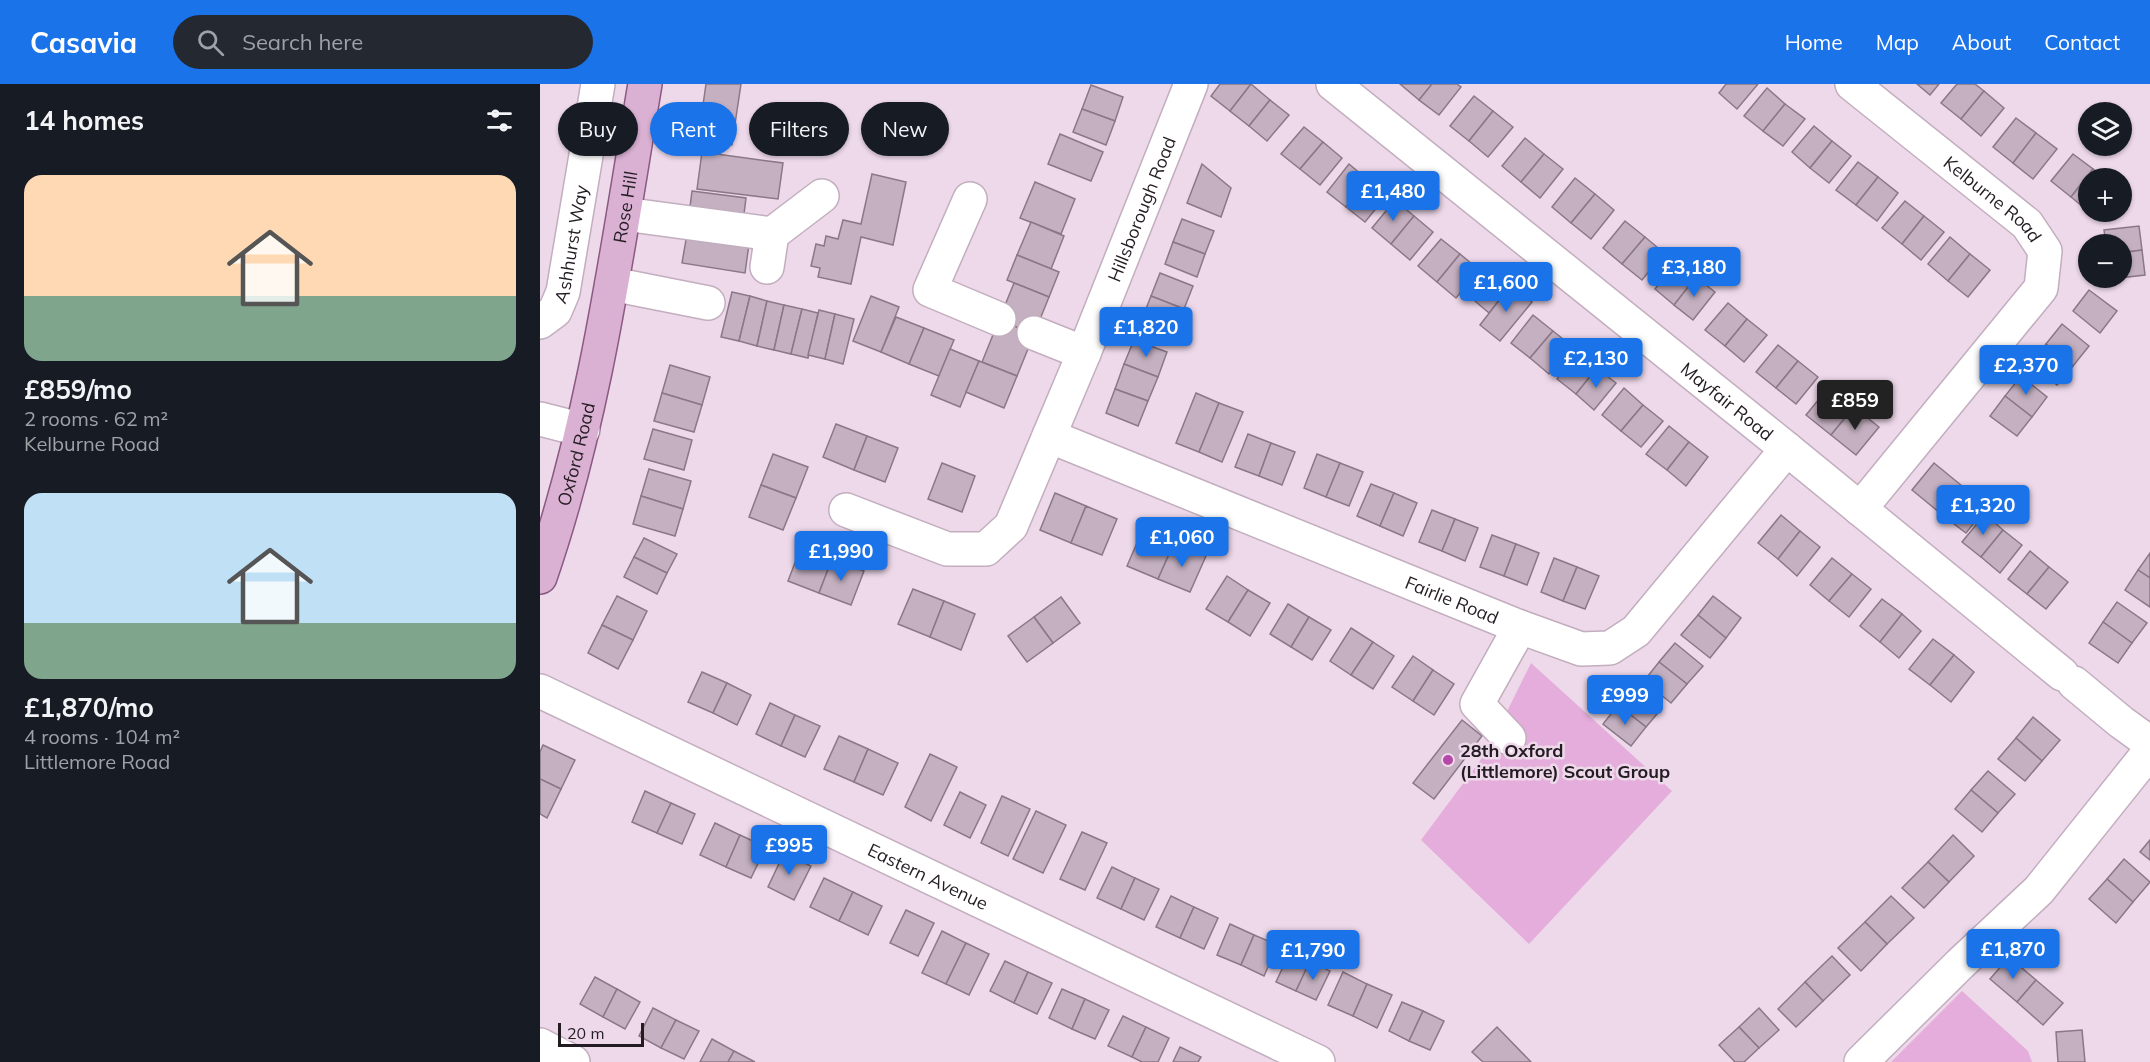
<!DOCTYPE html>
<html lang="en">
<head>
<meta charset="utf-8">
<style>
	body { margin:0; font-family:Mulish,sans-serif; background:#242831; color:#f1f3f6; height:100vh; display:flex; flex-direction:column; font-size:22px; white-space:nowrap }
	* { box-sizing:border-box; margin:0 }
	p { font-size:20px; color:#9ea1a6 }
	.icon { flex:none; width:33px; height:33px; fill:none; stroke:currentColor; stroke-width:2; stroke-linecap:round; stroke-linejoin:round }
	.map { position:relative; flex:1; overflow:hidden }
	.details { display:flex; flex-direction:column; background:#171b24; width:540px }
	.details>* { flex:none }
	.guide { position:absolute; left:18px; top:18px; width:570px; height:54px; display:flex; gap:12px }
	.controls { position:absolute; left:1538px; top:18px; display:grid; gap:12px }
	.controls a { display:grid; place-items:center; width:54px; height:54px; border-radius:50%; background:#171b24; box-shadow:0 2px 4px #0004; font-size:30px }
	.scale { position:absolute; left:18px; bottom:15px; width:86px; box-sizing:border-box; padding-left:6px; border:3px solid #231c22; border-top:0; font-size:16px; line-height:21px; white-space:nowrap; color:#231c22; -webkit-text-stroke:4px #eed9ea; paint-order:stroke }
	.price { position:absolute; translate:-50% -51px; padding:0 14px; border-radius:6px; background:#1a73e8; color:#fff; font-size:20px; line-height:39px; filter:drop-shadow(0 2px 3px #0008) }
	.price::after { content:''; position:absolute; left:50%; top:36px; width:18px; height:14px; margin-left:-9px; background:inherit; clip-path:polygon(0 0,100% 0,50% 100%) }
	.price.active { background:#222; color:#fff }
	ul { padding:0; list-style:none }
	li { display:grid; align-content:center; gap:12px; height:318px; padding:0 24px }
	li span { display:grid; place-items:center; height:186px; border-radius:18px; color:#555 }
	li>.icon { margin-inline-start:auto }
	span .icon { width:108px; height:108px; fill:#fffc; stroke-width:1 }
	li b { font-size:26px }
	h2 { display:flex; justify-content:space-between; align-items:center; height:72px; padding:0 24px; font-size:26px }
	.chip { padding:0 21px; border-radius:27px; background:#171b24; box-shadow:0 2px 4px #0004; font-size:21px; line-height:54px }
	.chip.active { background:#1a73e8; color:#fff }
	header { display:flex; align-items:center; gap:36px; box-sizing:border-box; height:84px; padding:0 30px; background:#1a73e8; color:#fff }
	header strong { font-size:28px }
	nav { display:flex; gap:33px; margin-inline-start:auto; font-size:21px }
	.search { width:420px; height:54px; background:#242831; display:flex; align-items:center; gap:15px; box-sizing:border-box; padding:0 21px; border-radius:33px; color:#9ea1a6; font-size:22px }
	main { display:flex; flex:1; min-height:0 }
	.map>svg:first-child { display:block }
	.green { fill:#e4addb }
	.building { fill:#c4b0c1; stroke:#8a7787; stroke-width:1.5 }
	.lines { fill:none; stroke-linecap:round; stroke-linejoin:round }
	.minor-casing { stroke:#c2aebe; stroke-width:36 }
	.major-casing { stroke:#8a5a82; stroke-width:36 }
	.minor { stroke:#fff; stroke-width:33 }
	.major { stroke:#dab0d3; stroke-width:33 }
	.poi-dot { fill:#b549a9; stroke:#eed9ea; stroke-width:2 }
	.labels { text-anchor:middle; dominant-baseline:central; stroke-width:5; stroke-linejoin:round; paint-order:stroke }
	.street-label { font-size:18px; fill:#231c22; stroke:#eed9ea }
	.poi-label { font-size:18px; font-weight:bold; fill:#231c22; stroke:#eed9ea; text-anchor:start }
</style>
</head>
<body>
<header>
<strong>Casavia</strong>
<div class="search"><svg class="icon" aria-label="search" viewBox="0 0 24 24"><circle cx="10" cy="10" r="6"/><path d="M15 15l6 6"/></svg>Search here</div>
<nav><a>Home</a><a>Map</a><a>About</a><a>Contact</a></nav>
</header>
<main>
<section class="details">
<h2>14 homes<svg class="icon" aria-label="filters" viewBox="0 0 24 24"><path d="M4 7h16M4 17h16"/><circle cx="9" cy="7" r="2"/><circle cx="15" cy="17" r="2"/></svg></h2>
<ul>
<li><span style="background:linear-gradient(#ffd9b3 65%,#7fa58c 0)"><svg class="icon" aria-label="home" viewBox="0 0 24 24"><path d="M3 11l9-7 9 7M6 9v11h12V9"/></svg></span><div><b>£859/mo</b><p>2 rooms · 62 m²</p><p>Kelburne Road</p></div></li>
<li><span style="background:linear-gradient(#bfe0f5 70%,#7fa58c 0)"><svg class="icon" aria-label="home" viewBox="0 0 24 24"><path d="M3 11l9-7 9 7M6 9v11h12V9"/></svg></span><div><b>£1,870/mo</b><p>4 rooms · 104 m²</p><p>Littlemore Road</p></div></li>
</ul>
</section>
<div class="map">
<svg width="1610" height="978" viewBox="0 0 1610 978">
	<rect width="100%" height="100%" fill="#eed9ea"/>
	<g class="green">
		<path d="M991 579 1132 707 989 860 881 756 948 666Z"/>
		<path d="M1422 907 1488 967 1492 978H1351Z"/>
	</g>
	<g class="building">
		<path d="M166 0H201L195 40 161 35Z"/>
		<path d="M680 0H711L690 27 671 12Z"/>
		<path d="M711 0 730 16 709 42 690 27Z"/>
		<path d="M860 0H892L879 16Z"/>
		<path d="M892 0H917L921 3 899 31 879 16Z"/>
		<path d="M1186 0H1218L1197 25 1179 9Z"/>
		<path d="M1377 0H1399L1390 11Z"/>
		<path d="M1417 0H1435L1444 7 1421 35 1401 19Z"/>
		<path d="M551 1 583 13 575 37 542 25Z"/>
		<path d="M1227 4 1245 20 1223 47 1204 32Z"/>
		<path d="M1444 7 1464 24 1441 52 1421 35Z"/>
		<path d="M934 12 953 27 929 57 910 42Z"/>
		<path d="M730 16 749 31 727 57 709 42Z"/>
		<path d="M1245 20 1265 35 1243 62 1223 47Z"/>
		<path d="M542 25 575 37 566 61 533 48Z"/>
		<path d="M953 27 973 43 948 73 929 57Z"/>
		<path d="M1476 34 1496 49 1473 79 1453 63Z"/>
		<path d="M161 35 195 40 192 61 158 56Z"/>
		<path d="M1274 42 1292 57 1270 84 1252 68Z"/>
		<path d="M764 43 783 58 760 85 741 70Z"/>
		<path d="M1496 49 1517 65 1493 95 1473 79Z"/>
		<path d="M520 50 563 68 551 97 508 80Z"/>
		<path d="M985 54 1004 70 981 98 962 82Z"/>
		<path d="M1292 57 1311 72 1289 99 1270 84Z"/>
		<path d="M783 58 802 74 780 101 760 85Z"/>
		<path d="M162 68 243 79 238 115 157 105Z"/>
		<path d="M1004 70 1023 85 1000 114 981 98Z"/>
		<path d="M1533 70 1553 85 1531 113 1511 97Z"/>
		<path d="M1318 78 1338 93 1316 121 1296 106Z"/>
		<path d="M662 80 691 104 681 133 647 119Z"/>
		<path d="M809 80 828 96 806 123 787 108Z"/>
		<path d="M1553 85 1564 94H1548V127L1531 113Z"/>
		<path d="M332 90 366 98 353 161 321 153 311 200 278 193 280 184 271 182 276 160 284 162 286 152 298 155 303 136 321 140Z"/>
		<path d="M1338 93 1358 109 1337 137 1316 121Z"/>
		<path d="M1035 94 1055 110 1031 139 1012 123Z"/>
		<path d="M828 96 847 111 825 138 806 123Z"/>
		<path d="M495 98 535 115 521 150 480 134Z"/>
		<path d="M152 107 206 114 203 138 150 123Z"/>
		<path d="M1055 110 1074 126 1051 155 1031 139Z"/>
		<path d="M855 116 874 132 851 160 832 144Z"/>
		<path d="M1365 117 1384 132 1362 160 1342 144Z"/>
		<path d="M874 132 893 148 870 176 851 160Z"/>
		<path d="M1384 132 1404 148 1381 176 1362 160Z"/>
		<path d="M642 135 674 147 665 170 633 158Z"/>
		<path d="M1085 137 1105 153 1082 180 1063 164Z"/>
		<path d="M491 138 524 152 511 185 477 171Z"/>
		<path d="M1599 142 1602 166 1581 169V160H1566L1564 146Z"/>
		<path d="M147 150 209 160 205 189 142 179Z"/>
		<path d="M1105 153 1124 169 1102 196 1082 180Z"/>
		<path d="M1410 153 1430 170 1408 197 1388 180Z"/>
		<path d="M901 155 920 170 897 198 878 182Z"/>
		<path d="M633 158 665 170 657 193 625 180Z"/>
		<path d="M1602 166 1605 191 1571 195 1581 194V169Z"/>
		<path d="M920 170 939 186 916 214 897 198Z"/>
		<path d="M1430 170 1450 186 1428 213 1408 197Z"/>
		<path d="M477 171 519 188 509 213 467 196Z"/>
		<path d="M1136 178 1156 193 1134 221 1115 205Z"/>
		<path d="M952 185 971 201 949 229 929 212Z"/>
		<path d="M620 189 653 202 644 225 611 212Z"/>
		<path d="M1156 193 1175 208 1153 236 1134 221Z"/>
		<path d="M474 199 509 213 494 250 459 236Z"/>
		<path d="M971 201 992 218 960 257 940 241Z"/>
		<path d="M1549 206 1577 227 1560 249 1533 227Z"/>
		<path d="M192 208 210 212 199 257 181 253Z"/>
		<path d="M210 212 227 217 217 262 199 257Z"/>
		<path d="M331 212 359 223 341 268 313 257Z"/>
		<path d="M611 212 644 225 635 248 602 235Z"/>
		<path d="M227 217 244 221 234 266 217 262Z"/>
		<path d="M1188 219 1207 235 1185 262 1165 246Z"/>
		<path d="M244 221 262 225 251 270 234 266Z"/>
		<path d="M262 225 278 229 268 274 251 270Z"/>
		<path d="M279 226 295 230 285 275 268 271Z"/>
		<path d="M295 230 314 235 303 280 285 275Z"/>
		<path d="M993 231 1013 247 990 274 971 259Z"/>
		<path d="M356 233 384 244 369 280 341 268Z"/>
		<path d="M1207 235 1227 251 1204 278 1185 262Z"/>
		<path d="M459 236 494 250 477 292 442 278Z"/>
		<path d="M1522 240 1549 262 1533 282 1506 260Z"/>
		<path d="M384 244 414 256 399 292 369 280Z"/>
		<path d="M1013 247 1032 262 1009 290 990 274Z"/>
		<path d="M594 256 627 268 618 293 584 280Z"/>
		<path d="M1506 260 1533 282 1517 301 1490 279Z"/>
		<path d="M1238 261 1258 277 1236 304 1216 288Z"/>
		<path d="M410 265 439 277 420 323 391 311Z"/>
		<path d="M1038 269 1057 284 1036 310 1017 295Z"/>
		<path d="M439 277 477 292 464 324 426 308Z"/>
		<path d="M1258 277 1278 293 1256 320 1236 304Z"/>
		<path d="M584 280 618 293 608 317 575 305Z"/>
		<path d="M130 281 170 293 162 321 122 309Z"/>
		<path d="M1057 284 1076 299 1054 326 1036 310Z"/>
		<path d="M1481 292 1507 313 1492 333 1465 312Z"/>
		<path d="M1289 303 1314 323 1291 351 1266 331Z"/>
		<path d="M1084 304 1103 321 1081 347 1062 331Z"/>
		<path d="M575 305 608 317 598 342 566 329Z"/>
		<path d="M122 309 162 321 154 348 114 337Z"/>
		<path d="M656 309 679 319 659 368 636 359Z"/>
		<path d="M1465 312 1492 333 1477 352 1450 332Z"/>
		<path d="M679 319 703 328 682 378 659 368Z"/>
		<path d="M1103 321 1123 337 1101 363 1081 347Z"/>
		<path d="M1314 323 1339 343 1316 371 1291 351Z"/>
		<path d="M296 340 327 352 314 386 283 373Z"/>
		<path d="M1129 342 1149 358 1127 386 1106 370Z"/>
		<path d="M113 345 152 356 144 386 104 375Z"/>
		<path d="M708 350 731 359 719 392 695 383Z"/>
		<path d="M327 352 358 364 345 398 314 386Z"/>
		<path d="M1149 358 1168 373 1146 402 1127 386Z"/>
		<path d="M731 359 755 368 742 401 719 392Z"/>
		<path d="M233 370 268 383 256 414 221 401Z"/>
		<path d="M777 370 800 379 786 413 764 404Z"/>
		<path d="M402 379 435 392 422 428 388 415Z"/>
		<path d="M800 379 823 388 809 422 786 413Z"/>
		<path d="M1394 379 1427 406 1405 433 1372 406Z"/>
		<path d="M109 385 151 397 143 425 101 412Z"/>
		<path d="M831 400 854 409 840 442 817 432Z"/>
		<path d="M221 401 256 414 243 446 209 433Z"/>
		<path d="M1427 406 1447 423 1426 449 1405 433Z"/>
		<path d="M515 409 546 422 531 459 500 446Z"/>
		<path d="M854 409 877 419 863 452 840 442Z"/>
		<path d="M101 412 143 425 135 452 93 440Z"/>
		<path d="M546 422 577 435 562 471 531 459Z"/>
		<path d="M892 426 915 435 902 467 879 458Z"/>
		<path d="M1445 430 1463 446 1441 473 1422 458Z"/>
		<path d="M1241 431 1260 447 1238 475 1218 459Z"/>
		<path d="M915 435 938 444 925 477 902 467Z"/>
		<path d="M603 445 634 459 618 495 587 482Z"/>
		<path d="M1463 446 1482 461 1460 489 1441 473Z"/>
		<path d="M1260 447 1280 463 1257 492 1238 475Z"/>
		<path d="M952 451 976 460 964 492 940 483Z"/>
		<path d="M104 454 137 470 127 489 94 473Z"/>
		<path d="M634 459 666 472 650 508 618 495Z"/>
		<path d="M976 460 999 469 987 501 964 492Z"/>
		<path d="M261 463 292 475 279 509 248 497Z"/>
		<path d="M1490 467 1509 483 1487 510 1468 495Z"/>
		<path d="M1610 469V494L1598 486Z"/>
		<path d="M94 473 127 489 117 510 84 493Z"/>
		<path d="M1014 474 1037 483 1023 517 1001 508Z"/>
		<path d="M1292 474 1312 490 1289 517 1270 501Z"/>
		<path d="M292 475 324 487 311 521 279 509Z"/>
		<path d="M1037 483 1059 492 1045 525 1023 517Z"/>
		<path d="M1509 483 1528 498 1506 525 1487 510Z"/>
		<path d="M1598 486 1610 494V523L1585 506Z"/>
		<path d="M1312 490 1331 505 1309 533 1289 517Z"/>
		<path d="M687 492 708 506 688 538 666 525Z"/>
		<path d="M373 505 404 517 390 553 358 540Z"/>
		<path d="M708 506 730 519 710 552 688 538Z"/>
		<path d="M77 512 107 527 93 556 62 541Z"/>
		<path d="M1173 512 1201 534 1186 554 1158 531Z"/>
		<path d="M521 513 540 539 513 559 494 533Z"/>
		<path d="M1342 515 1362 530 1340 558 1320 542Z"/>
		<path d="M404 517 435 530 421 566 390 553Z"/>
		<path d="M1577 518 1607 539 1592 559 1563 538Z"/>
		<path d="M748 520 769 533 751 563 730 550Z"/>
		<path d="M1362 530 1381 547 1359 574 1340 558Z"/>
		<path d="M1158 531 1186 554 1170 574 1141 551Z"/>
		<path d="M494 533 513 559 487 578 468 552Z"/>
		<path d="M769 533 791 546 772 576 751 563Z"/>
		<path d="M1563 538 1592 559 1578 579 1549 559Z"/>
		<path d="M62 541 93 556 78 585 48 569Z"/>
		<path d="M811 544 833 558 811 591 790 577Z"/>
		<path d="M1393 555 1414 571 1390 601 1369 585Z"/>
		<path d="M833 558 854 572 833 605 811 591Z"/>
		<path d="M1135 559 1163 582 1147 600 1119 578Z"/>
		<path d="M1414 571 1434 588 1411 618 1390 601Z"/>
		<path d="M873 572 893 586 873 617 852 603Z"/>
		<path d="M1119 578 1147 600 1131 619 1104 597Z"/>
		<path d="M893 586 914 600 894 631 873 617Z"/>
		<path d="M162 588 187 599 173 629 148 618Z"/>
		<path d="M187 599 211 611 197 641 173 629Z"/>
		<path d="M1094 602 1122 624 1106 643 1078 621Z"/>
		<path d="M230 619 255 631 241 662 216 650Z"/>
		<path d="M1078 621 1106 643 1091 662 1063 640Z"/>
		<path d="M255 631 280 642 265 673 241 662Z"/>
		<path d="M1493 633 1520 656 1502 677 1476 654Z"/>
		<path d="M922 636 942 652 894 715 873 699Z"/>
		<path d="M299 652 328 665 314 698 284 685Z"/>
		<path d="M1476 654 1502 677 1485 697 1458 675Z"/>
		<path d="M3 661 35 676 21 705 0 695V668Z"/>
		<path d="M328 665 358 679 343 711 314 698Z"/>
		<path d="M390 670 417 683 391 737 365 723Z"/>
		<path d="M1448 687 1475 710 1458 729 1431 706Z"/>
		<path d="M0 695 21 705 7 734 0 730Z"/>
		<path d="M1431 706 1458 729 1442 748 1415 725Z"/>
		<path d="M105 707 131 719 117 749 92 738Z"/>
		<path d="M420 708 446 721 430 754 404 741Z"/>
		<path d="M462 712 490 725 468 772 441 759Z"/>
		<path d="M131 719 155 730 142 760 117 749Z"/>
		<path d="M496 727 526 741 503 789 473 775Z"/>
		<path d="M175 739 200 751 186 783 160 771Z"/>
		<path d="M542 748 567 759 545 806 520 795Z"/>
		<path d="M200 751 226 763 211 794 186 783Z"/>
		<path d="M1413 751 1434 772 1409 798 1388 778Z"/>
		<path d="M1610 756V776L1600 768Z"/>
		<path d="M244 769 271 782 254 816 228 803Z"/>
		<path d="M1584 775 1610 798 1593 818 1567 795Z"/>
		<path d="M1388 778 1409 798 1384 824 1362 804Z"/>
		<path d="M572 783 595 794 581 825 557 814Z"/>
		<path d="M284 794 313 808 299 837 270 823Z"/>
		<path d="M595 794 619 805 604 836 581 825Z"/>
		<path d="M1567 795 1593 818 1576 839 1549 815Z"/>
		<path d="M313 808 342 822 328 851 299 837Z"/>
		<path d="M631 812 654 823 640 854 616 843Z"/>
		<path d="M1351 812 1374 834 1347 860 1325 838Z"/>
		<path d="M654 823 678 834 664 865 640 854Z"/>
		<path d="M366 826 394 839 378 872 350 859Z"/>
		<path d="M1325 838 1347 860 1321 887 1298 864Z"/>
		<path d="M690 840 714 851 701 881 677 871Z"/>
		<path d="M402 847 426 859 406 900 382 889Z"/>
		<path d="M714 851 738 861 724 892 701 881Z"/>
		<path d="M426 859 449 870 429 911 406 900Z"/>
		<path d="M750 868 770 877 756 907 736 898Z"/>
		<path d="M1292 872 1310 891 1283 917 1265 898Z"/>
		<path d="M1469 873 1496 896 1477 918 1450 895Z"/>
		<path d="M465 877 488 888 474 919 450 907Z"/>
		<path d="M770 877 790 887 776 916 756 907Z"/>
		<path d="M488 888 512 899 497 930 474 919Z"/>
		<path d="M803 888 827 900 813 932 788 921Z"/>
		<path d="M55 893 77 905 63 933 40 920Z"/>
		<path d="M1496 896 1523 919 1503 941 1477 918Z"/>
		<path d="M1265 898 1283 917 1256 943 1238 925Z"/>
		<path d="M827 900 852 911 837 944 813 932Z"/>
		<path d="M77 905 100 918 85 945 63 933Z"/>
		<path d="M522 905 545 915 532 945 509 934Z"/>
		<path d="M545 915 569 926 555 955 532 945Z"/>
		<path d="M862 918 883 927 869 957 849 947Z"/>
		<path d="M113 924 136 936 121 964 99 952Z"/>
		<path d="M1219 924 1239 946 1219 964 1199 943Z"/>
		<path d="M883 927 904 937 890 966 869 957Z"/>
		<path d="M583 932 606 943 592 973 568 962Z"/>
		<path d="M136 936 159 947 144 975 121 964Z"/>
		<path d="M606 943 629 954 618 978H602L592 973Z"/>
		<path d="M957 943 991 978H943L932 968Z"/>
		<path d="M1199 943 1219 964 1204 978H1195L1179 961Z"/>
		<path d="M1542 946 1545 978H1518L1516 948Z"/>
		<path d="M172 955 194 967 188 978H160Z"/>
		<path d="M640 963 661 973 658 978H633Z"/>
		<path d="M194 967 215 978H188Z"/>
	</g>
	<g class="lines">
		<g class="minor-casing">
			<g id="minor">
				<path id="s1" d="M793 0 1247 365 1522 590"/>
				<path id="s2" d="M1312 0 1487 140 1505 167 1501 204 1320 425"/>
				<path d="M430 115 390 206 459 235"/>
				<path d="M84 130 232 150"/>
				<path d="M227 183 232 150 282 112"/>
				<path d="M72 200 168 219"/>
				<path id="s3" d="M0 238 15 227 23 208 58 0"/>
				<path d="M494 249 544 269"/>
				<path d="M0 335 43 346"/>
				<path id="s4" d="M509 352 980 543 1041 565 1070 564 1096 547 1247 365"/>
				<path id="s5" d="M306 426 407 465H446L471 442 544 269 651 0"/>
				<path d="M1534 599 1581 638 1610 659"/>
				<path id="s6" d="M0 607 778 978"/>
				<path d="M969 654 937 620 980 543"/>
				<path d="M0 961 33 978"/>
				<path d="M1321 978 1420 880 1499 806 1610 667"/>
			</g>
		</g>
		<g class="major-casing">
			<g id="major">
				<path id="s7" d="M0 493C55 334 77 166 105 0"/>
			</g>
		</g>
		<use href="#minor" class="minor"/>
		<use href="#major" class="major"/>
	</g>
	<circle class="poi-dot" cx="908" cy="676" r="6"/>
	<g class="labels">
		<g class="street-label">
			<text stroke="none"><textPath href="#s2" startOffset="182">Kelburne Road</textPath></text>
			<text stroke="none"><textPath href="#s7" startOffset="380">Rose Hill</textPath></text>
			<text stroke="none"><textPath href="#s5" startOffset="524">Hillsborough Road</textPath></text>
			<text stroke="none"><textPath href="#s3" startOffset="88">Ashhurst Way</textPath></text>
			<text stroke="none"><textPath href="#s1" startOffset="506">Mayfair Road</textPath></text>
			<text stroke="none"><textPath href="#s7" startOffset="128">Oxford Road</textPath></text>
			<text stroke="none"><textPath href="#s4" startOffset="435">Fairlie Road</textPath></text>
			<text stroke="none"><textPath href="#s6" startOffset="430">Eastern Avenue</textPath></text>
		</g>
		<g class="poi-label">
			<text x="920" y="666">28th Oxford<tspan x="920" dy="21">(Littlemore) Scout Group</tspan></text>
		</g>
	</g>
</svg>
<div class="controls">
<a><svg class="icon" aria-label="layers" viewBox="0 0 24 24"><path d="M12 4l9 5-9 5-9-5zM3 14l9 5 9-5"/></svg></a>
<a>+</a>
<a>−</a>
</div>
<div class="scale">20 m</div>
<b class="price" style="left:853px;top:138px">£1,480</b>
<b class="price" style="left:1154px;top:214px">£3,180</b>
<b class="price" style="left:966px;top:229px">£1,600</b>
<b class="price" style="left:606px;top:274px">£1,820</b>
<b class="price" style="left:1056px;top:305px">£2,130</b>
<b class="price" style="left:1486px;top:312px">£2,370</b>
<b class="price active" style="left:1315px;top:347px">£859</b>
<b class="price" style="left:1443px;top:452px">£1,320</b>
<b class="price" style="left:642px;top:484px">£1,060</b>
<b class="price" style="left:301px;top:498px">£1,990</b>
<b class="price" style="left:1085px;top:642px">£999</b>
<b class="price" style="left:249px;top:792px">£995</b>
<b class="price" style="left:1473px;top:896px">£1,870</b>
<b class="price" style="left:773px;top:897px">£1,790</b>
<div class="guide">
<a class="chip">Buy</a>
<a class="chip active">Rent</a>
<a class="chip">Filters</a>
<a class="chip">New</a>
</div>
</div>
</main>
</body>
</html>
